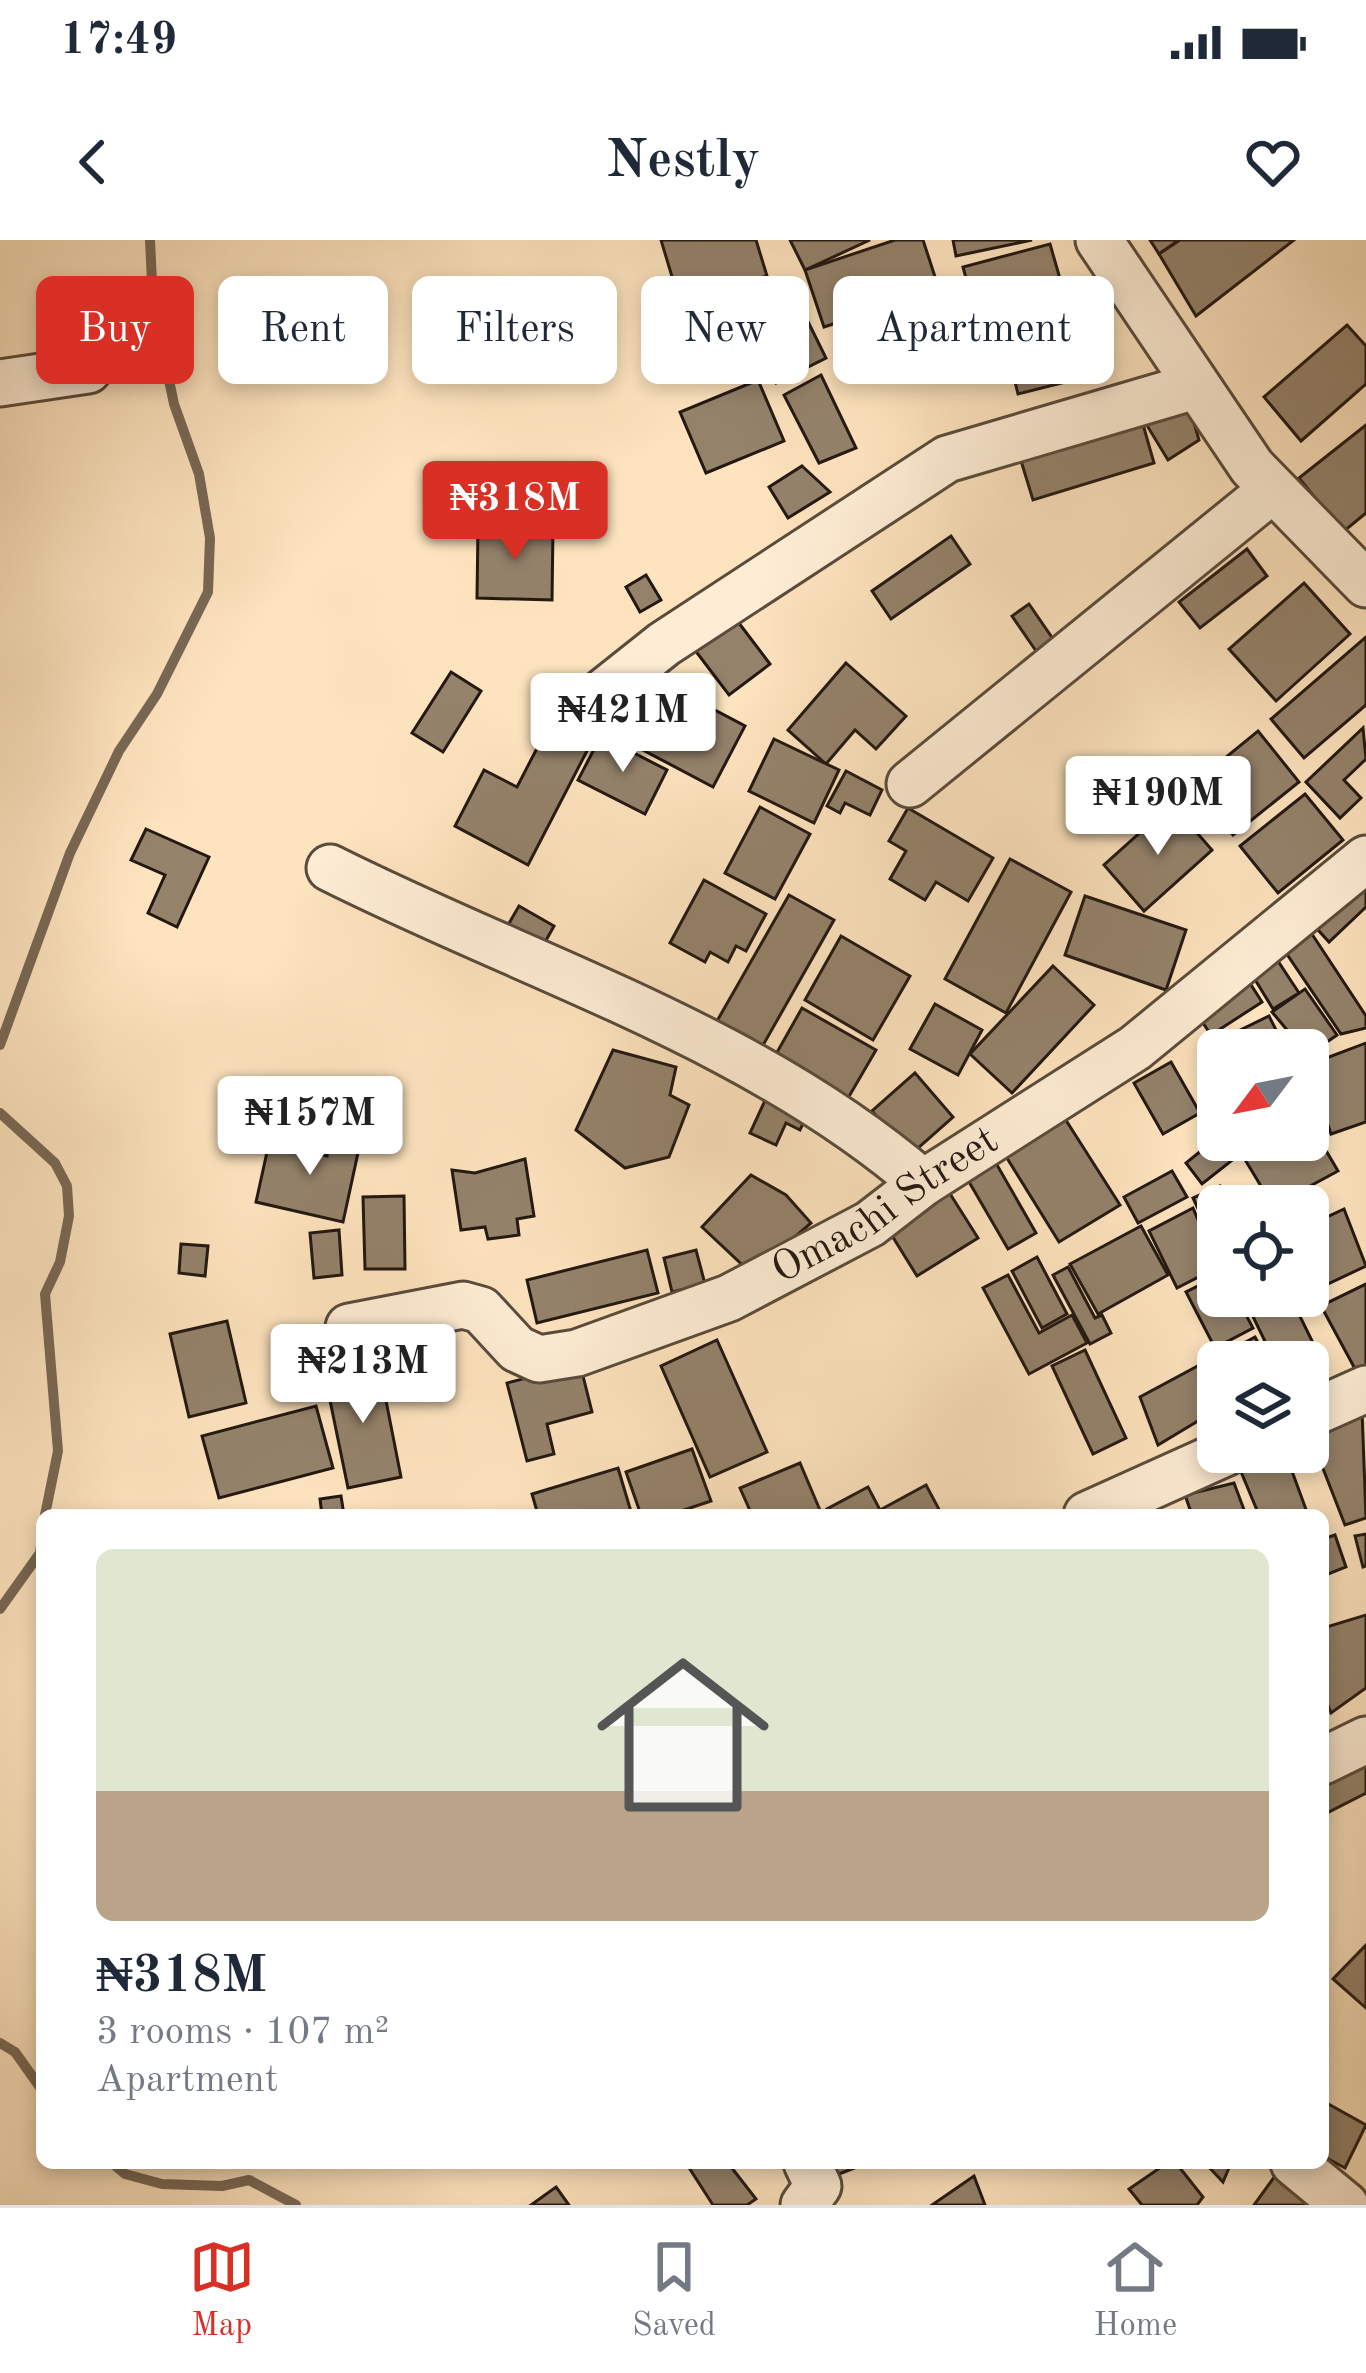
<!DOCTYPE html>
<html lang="en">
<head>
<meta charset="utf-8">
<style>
	body { margin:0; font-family:"Old Standard TT",serif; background:#f2f2f3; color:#1f2937; height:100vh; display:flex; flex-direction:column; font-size:45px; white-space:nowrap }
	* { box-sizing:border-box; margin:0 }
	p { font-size:39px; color:#747a83 }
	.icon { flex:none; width:66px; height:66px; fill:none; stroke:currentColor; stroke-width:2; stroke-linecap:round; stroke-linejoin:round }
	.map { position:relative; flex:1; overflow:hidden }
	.sheet { position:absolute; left:36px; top:1269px; width:1293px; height:660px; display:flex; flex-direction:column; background:#fff; border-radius:18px; box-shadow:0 6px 18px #0003 }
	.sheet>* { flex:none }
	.hud { position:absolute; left:36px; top:36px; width:1296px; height:108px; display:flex; gap:24px }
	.needle { width:78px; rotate:238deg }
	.controls { position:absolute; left:1197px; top:789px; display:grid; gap:24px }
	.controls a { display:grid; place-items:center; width:132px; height:132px; border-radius:18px; background:#fff; box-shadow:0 6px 18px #0003; font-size:60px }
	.price { position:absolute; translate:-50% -102px; padding:0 27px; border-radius:12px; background:#fff; color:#222; font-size:39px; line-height:78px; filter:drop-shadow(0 3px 6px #0008) }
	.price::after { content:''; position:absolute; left:50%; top:72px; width:36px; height:27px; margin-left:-18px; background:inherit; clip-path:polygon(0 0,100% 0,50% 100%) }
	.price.active { background:#d93025; color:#fff }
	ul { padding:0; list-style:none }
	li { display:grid; align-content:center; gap:24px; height:636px; padding:0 60px }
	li+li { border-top:3px solid #e0e1e3 }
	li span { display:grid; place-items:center; height:372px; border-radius:18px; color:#555 }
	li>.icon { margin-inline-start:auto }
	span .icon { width:216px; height:216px; fill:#fffc; stroke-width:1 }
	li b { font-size:51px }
	.pill { padding:0 42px; border-radius:18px; background:#fff; box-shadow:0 6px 18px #0003; font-size:42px; line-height:108px }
	.pill.active { background:#d93025; color:#fff }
	.status { display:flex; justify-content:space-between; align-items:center; height:84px; padding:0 60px; background:#fff; direction:ltr }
	.status svg { height:33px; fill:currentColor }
	header { display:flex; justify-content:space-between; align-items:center; height:156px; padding:0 60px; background:#fff; font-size:54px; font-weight:700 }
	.tabs { display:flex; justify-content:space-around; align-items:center; height:168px; border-top:3px solid #e0e1e3; background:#fff; font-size:33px; color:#747a83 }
	.tabs a { display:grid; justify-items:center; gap:6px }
	.tabs .active { color:#d93025 }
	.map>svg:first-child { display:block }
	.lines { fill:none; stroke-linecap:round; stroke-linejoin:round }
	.stream { stroke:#796855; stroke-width:10 }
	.building { fill:#94826b; stroke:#231811; stroke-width:3 }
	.minor-casing { stroke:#5a4b3c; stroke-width:51 }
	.minor { stroke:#feedd5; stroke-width:45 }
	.labels { text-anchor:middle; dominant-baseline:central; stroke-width:10; stroke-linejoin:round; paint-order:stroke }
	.street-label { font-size:42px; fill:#231811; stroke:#feedd5 }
</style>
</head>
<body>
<div class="status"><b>17:49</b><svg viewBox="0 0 49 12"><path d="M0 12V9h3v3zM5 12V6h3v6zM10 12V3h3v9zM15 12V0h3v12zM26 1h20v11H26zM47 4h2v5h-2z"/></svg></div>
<header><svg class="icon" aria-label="back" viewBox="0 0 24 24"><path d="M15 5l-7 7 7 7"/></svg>Nestly<svg class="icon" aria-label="heart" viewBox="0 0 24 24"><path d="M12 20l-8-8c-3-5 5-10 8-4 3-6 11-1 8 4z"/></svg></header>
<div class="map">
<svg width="1366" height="1965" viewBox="0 0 1366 1965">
	<rect width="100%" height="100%" fill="#fde3be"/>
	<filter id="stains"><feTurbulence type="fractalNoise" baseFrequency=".00167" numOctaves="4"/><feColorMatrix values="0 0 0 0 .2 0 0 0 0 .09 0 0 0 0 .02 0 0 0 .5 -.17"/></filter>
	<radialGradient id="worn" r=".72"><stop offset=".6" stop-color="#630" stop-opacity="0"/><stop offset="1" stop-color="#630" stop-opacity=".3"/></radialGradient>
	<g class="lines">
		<g class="stream">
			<path d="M0 805 70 613 119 511 157 454 208 352 210 298 199 234 174 164 153 64 150 0"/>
			<path d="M0 873 55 923 67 946 69 976 60 1022 45 1054 58 1211 45 1275"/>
			<path d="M0 1369 40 1313 42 1298"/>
			<path d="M0 1803 15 1812 42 1850"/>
			<path d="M112 1923 125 1934 162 1944 222 1946 249 1940 296 1965"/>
		</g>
	</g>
	<g class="building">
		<path d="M661 0H756L767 36 679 60Z"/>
		<path d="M790 0H870L805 30Z"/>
		<path d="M895 0H923L939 49 824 87 805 30Z"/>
		<path d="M953 0H1032L956 16Z"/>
		<path d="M1150 0H1179L1159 14Z"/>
		<path d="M1180 0H1294L1196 76 1159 14Z"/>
		<path d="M1050 4 1067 63 979 87 963 27Z"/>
		<path d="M788 41 826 118 776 143 737 66Z"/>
		<path d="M708 54 716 84 695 89 687 60Z"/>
		<path d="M679 60 685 99 658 105 647 62Z"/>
		<path d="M1081 83 1094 135 1018 154 1005 101Z"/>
		<path d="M1347 85 1366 106V144L1301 201 1264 157Z"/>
		<path d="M821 135 856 208 819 223 784 155Z"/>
		<path d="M758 140 784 201 706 233 680 172Z"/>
		<path d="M1188 161 1199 200 1168 220 1140 174Z"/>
		<path d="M1140 174 1154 223 1033 260 1018 211Z"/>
		<path d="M1366 185V273L1343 292 1299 238Z"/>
		<path d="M802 226 830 252 788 278 769 247Z"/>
		<path d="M478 286 553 288 552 360 477 358Z"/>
		<path d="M951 296 970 324 891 379 872 351Z"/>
		<path d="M1247 309 1267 336 1200 388 1179 362Z"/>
		<path d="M646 335 661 360 640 372 626 347Z"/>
		<path d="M1304 343 1350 394 1276 461 1229 409Z"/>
		<path d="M1029 364 1053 399 1036 411 1012 376Z"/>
		<path d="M729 370 770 424 729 455 688 401Z"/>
		<path d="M1366 397V465L1304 518 1271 479Z"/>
		<path d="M846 423 906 476 876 509 855 490 826 524 788 490Z"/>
		<path d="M451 432 481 451 443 512 412 493Z"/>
		<path d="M675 449 745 486 713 547 643 510Z"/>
		<path d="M549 485 589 507 528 625 455 586 484 530 517 547Z"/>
		<path d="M1363 488 1366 519 1344 540 1361 558 1340 578 1306 542Z"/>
		<path d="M1258 491 1299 542 1233 595 1192 545Z"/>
		<path d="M601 496 667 530 645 574 578 540Z"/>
		<path d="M774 499 839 530 814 583 749 551Z"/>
		<path d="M846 531 882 550 870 575 845 563 840 573 827 566Z"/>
		<path d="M1305 554 1343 600 1278 653 1240 606Z"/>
		<path d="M1172 564 1212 610 1144 671 1104 625Z"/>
		<path d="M760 567 810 594 775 659 725 633Z"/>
		<path d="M908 568 993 618 968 661 936 642 925 660 890 639 906 611 889 601Z"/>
		<path d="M146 589 209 617 177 687 148 673 165 635 131 620Z"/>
		<path d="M1010 619 1071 652 1006 773 945 739Z"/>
		<path d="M1366 629V667L1329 702 1309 680Z"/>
		<path d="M704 640 766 674 746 711 736 706 728 722 710 712 705 722 670 703Z"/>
		<path d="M789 655 834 680 762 807 717 781Z"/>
		<path d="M1085 656 1186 690 1166 750 1065 715Z"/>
		<path d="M519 666 554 686 539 713 504 692Z"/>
		<path d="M1304 682 1366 776V788L1341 794 1280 704Z"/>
		<path d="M841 696 910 736 873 800 805 760Z"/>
		<path d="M1276 718 1299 753 1273 769 1251 733Z"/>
		<path d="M1053 726 1094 765 1012 853 970 814Z"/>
		<path d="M1246 737 1262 762 1211 795 1195 771Z"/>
		<path d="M1305 749 1337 795 1308 815 1272 772Z"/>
		<path d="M935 764 982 790 958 835 910 809Z"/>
		<path d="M802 768 876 810 844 865 771 823Z"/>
		<path d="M1269 776 1286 810H1228L1222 799Z"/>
		<path d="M1366 803V882L1331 894 1308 825Z"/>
		<path d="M613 810 676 827 670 855 689 865 669 917 625 928 576 890Z"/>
		<path d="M1171 822 1200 873 1163 894 1134 843Z"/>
		<path d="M915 833 953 877 910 915 872 871Z"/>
		<path d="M768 854 808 873 800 890 786 883 776 905 750 893Z"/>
		<path d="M1062 874 1120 965 1059 1002 1002 910Z"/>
		<path d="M1308 880 1338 931 1273 966 1244 918 1274 900H1308Z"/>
		<path d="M332 892 361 899 343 982 256 962 269 903 327 916Z"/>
		<path d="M1218 897 1229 900 1240 914 1202 944 1186 923Z"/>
		<path d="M993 918 1036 993 1008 1009 965 935Z"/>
		<path d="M525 919 534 976 517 979 519 995 488 999 485 987 461 990 452 930 475 933Z"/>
		<path d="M1172 931 1187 957 1138 983 1124 957Z"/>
		<path d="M751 935 786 955 811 983 752 1034 702 987Z"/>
		<path d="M1220 946 1229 966H1218L1217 1009 1193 958Z"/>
		<path d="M947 949 978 998 917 1036 886 986Z"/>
		<path d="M404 956 405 1029H365L363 957Z"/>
		<path d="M1193 968 1218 1027 1177 1048 1149 991Z"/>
		<path d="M1344 969 1366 1026 1311 1052 1308 986Z"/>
		<path d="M1141 986 1168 1035 1098 1074 1070 1024Z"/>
		<path d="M339 990 342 1035 314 1038 310 993Z"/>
		<path d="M181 1004 208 1006 205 1036 179 1033Z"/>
		<path d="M647 1010 658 1053 537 1083 527 1040Z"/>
		<path d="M696 1010 705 1044 672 1052 664 1018Z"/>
		<path d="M1037 1017 1067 1074 1042 1088 1012 1031Z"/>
		<path d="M1068 1027 1095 1078 1102 1075 1111 1093 1090 1104 1053 1035Z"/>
		<path d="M1008 1035 1039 1093 1072 1075 1087 1103 1029 1134 983 1048Z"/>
		<path d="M1218 1036V1056H1236L1253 1088 1215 1108 1186 1052Z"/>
		<path d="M1366 1044V1134L1360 1138 1321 1066Z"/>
		<path d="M1243 1056H1290L1318 1113 1299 1122H1275Z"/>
		<path d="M227 1081 246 1163 189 1177 170 1094Z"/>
		<path d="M1255 1097 1268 1122H1237L1231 1110Z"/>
		<path d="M717 1100 767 1212 710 1237 661 1126Z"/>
		<path d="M1085 1110 1126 1198 1093 1214 1052 1126Z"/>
		<path d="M1207 1121 1218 1141V1169L1158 1205 1140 1157Z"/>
		<path d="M580 1124 592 1172 547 1184 554 1214 527 1221 507 1143Z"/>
		<path d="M379 1125 401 1237 348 1248 325 1136Z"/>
		<path d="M316 1166 333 1228 219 1258 202 1196Z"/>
		<path d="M1362 1170 1366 1278 1345 1285 1308 1190Z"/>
		<path d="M692 1209 711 1261 669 1275H641L626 1232Z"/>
		<path d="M1265 1212H1285L1308 1275H1259L1239 1227Z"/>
		<path d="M800 1223 822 1275H752L740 1248Z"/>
		<path d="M618 1228 632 1275H538L532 1254Z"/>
		<path d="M1234 1243 1246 1275H1192L1185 1255Z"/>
		<path d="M926 1245 942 1275H830L827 1269 868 1247 880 1270Z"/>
		<path d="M341 1256 344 1275H322L320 1259Z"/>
		<path d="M1366 1294V1326L1363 1327 1355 1296Z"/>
		<path d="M1335 1295 1346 1327 1323 1336V1299Z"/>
		<path d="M1366 1375V1448L1331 1473 1323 1453V1388Z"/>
		<path d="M1366 1523V1553L1323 1575V1545Z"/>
		<path d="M1366 1705V1768L1333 1739Z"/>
		<path d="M1323 1861 1366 1885 1345 1928 1323 1916Z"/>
		<path d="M686 1923H728L756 1959 747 1965H713Z"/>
		<path d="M823 1923H867L829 1938Z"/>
		<path d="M1167 1923H1176L1203 1957 1197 1965H1142L1129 1949Z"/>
		<path d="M1205 1923H1231L1223 1942Z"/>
		<path d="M974 1936 985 1965H932Z"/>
		<path d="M1275 1936 1307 1965H1254Z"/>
		<path d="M556 1947 569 1965H531Z"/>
	</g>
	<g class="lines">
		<g class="minor-casing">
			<g id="minor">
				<path d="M1099 0 1252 227 1366 344"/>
				<path d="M0 143 88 130"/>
				<path d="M581 470 664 404 947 219 1195 146"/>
				<path d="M910 544 1272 250"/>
				<path d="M330 628C529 728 753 796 923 943"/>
				<path id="s1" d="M349 1087 463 1065 481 1070 517 1109 539 1119 577 1113 729 1058 870 984 923 943 1135 808 1366 619"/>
				<path d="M1308 1175 1366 1149"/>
				<path d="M1087 1275 1227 1212"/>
				<path d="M1323 1521 1366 1500"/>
				<path d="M1294 1923 1345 1965"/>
				<path d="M804 1965 818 1946 807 1923"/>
			</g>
		</g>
		<use href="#minor" class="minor"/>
	</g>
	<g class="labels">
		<g class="street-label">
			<text stroke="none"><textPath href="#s1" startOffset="594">Omachi Street</textPath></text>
		</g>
	</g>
	<rect width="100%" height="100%" filter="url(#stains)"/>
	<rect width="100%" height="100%" fill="url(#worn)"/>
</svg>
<div class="controls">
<a><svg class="needle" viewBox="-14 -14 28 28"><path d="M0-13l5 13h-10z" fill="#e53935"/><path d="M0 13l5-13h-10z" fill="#747a83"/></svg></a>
<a><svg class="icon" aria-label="locate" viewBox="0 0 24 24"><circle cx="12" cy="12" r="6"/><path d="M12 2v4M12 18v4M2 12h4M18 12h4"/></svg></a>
<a><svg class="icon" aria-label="layers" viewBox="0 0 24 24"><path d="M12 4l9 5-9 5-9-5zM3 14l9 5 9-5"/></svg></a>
</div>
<b class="price active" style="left:515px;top:323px">₦318M</b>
<b class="price" style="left:623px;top:535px">₦421M</b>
<b class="price" style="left:1158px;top:618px">₦190M</b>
<b class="price" style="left:310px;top:938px">₦157M</b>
<b class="price" style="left:363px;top:1186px">₦213M</b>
<div class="hud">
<a class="pill active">Buy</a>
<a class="pill">Rent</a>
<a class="pill">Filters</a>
<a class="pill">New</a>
<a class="pill">Apartment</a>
</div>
<section class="sheet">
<ul>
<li><span style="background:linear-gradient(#dfe7d0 65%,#b9a48a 0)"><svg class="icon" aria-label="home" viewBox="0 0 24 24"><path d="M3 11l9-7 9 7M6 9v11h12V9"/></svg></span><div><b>₦318M</b><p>3 rooms · 107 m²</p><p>Apartment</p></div></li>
</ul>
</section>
</div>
<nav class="tabs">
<a class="active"><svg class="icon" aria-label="map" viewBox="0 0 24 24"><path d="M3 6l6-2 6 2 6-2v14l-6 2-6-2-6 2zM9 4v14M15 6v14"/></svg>Map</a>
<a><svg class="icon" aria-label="saved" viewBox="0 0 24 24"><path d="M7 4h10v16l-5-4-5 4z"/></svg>Saved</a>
<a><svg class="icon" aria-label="home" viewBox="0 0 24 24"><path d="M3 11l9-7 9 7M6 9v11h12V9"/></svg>Home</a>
</nav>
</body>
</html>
